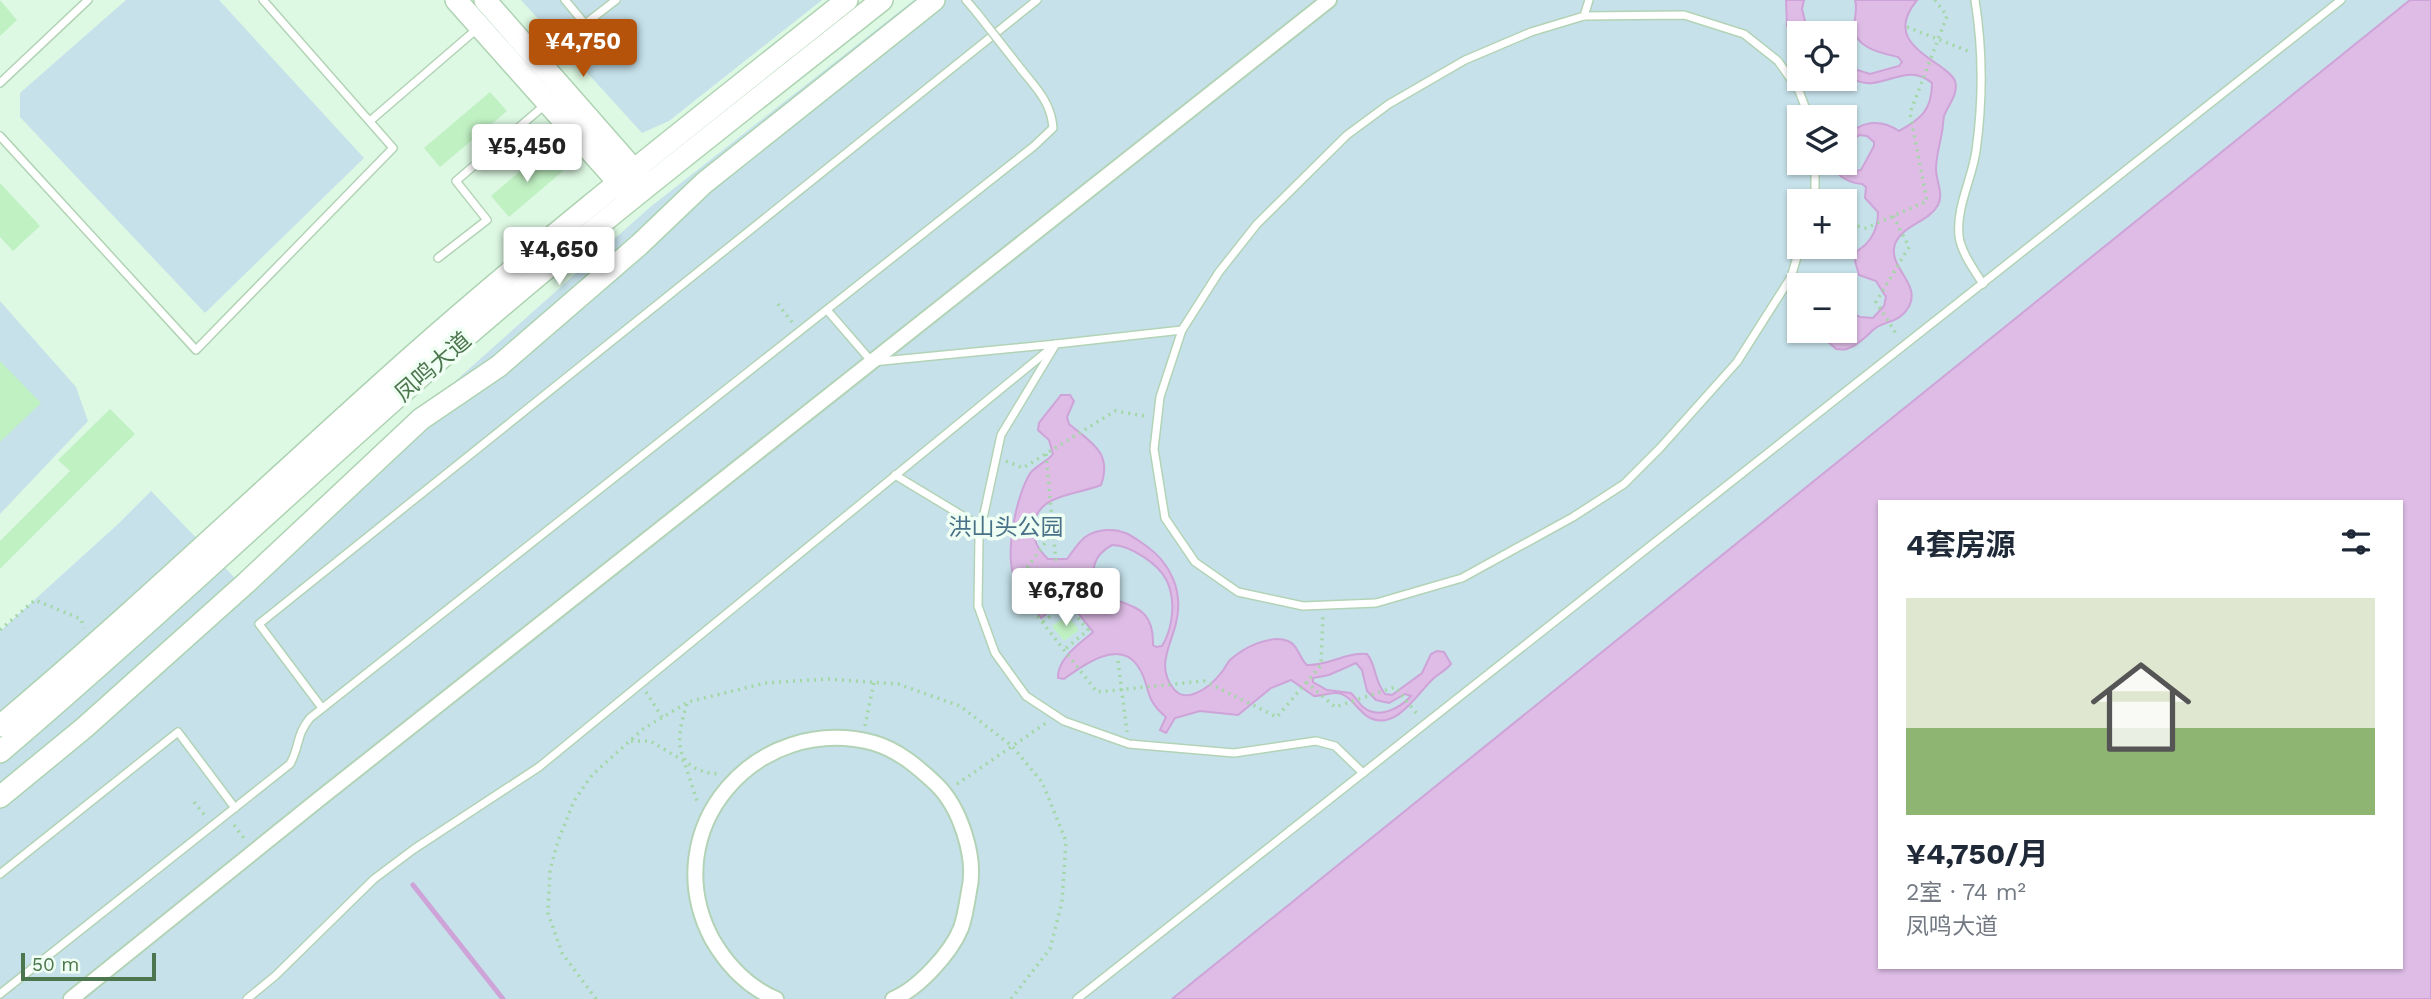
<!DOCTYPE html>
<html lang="zh">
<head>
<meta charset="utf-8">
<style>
	body { margin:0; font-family:"Work Sans","Noto Sans SC",sans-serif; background:#f2f2f3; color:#1f2937; height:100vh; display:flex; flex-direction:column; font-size:26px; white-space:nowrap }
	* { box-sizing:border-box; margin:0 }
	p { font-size:23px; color:#747a83 }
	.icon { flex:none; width:38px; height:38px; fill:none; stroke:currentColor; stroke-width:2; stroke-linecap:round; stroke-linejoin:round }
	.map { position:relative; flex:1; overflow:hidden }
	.sheet { position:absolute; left:1878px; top:500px; width:525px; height:469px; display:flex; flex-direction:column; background:#fff; border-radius:0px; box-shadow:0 2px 5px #0004 }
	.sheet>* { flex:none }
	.controls { position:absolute; left:1787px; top:21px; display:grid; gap:14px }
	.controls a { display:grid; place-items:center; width:70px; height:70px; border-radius:0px; background:#fff; box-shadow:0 2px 5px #0004; font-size:35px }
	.scale { position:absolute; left:21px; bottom:18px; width:135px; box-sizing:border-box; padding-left:7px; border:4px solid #4c764d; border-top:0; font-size:19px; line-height:24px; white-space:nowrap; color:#4c764d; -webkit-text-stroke:5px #effff3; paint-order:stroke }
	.price { position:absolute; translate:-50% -60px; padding:0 16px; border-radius:7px; background:#fff; color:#222; font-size:23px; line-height:46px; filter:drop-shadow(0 2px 4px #0008) }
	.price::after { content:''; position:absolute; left:50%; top:42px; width:21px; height:16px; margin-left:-10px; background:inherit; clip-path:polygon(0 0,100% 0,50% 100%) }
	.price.active { background:#b45309; color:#fff }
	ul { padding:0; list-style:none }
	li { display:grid; align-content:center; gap:14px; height:371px; padding:0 28px }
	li+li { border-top:2px solid #e0e1e3 }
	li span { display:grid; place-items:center; height:217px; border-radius:0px; color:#555 }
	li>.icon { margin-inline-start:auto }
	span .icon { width:126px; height:126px; fill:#fffc; stroke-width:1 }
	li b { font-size:30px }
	h2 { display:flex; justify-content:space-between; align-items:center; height:84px; padding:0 28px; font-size:30px }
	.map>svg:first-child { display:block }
	.residential { fill:#ddf9e3 }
	.green { fill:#c6e1ea; fill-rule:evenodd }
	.water { fill:#debce6; stroke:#cea3d8; stroke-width:2; fill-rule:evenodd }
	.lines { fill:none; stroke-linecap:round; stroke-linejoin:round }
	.stream { stroke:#cea3d8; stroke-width:5 }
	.building { fill:#c0f1c3 }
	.lane-casing { stroke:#b3d3b6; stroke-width:10 }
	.street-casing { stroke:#b3d3b6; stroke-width:18 }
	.secondary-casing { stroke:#aed3b2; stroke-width:24 }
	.path { stroke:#a3d7a5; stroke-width:3.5; stroke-dasharray:2 5; stroke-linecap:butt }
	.lane { stroke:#fff; stroke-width:7 }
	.street { stroke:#fff; stroke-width:14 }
	.secondary { stroke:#fff; stroke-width:21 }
	.lane-bridge-casing { stroke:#b3d3b6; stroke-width:10; stroke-linecap:butt }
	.lane-bridge { stroke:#fff; stroke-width:7 }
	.labels { text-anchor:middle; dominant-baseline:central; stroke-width:7; stroke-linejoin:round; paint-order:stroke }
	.street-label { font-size:23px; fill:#4c764d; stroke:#effff3 }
	.park-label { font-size:23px; fill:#497188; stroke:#effff3 }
</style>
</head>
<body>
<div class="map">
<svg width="2431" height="999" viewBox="0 0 2431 999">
	<rect width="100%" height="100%" fill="#e8fcee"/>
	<path class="residential" d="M0 0H914L649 208 235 578 150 492 118 524 0 631Z"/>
	<g class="green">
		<path d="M126 0H219L364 158 205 313 20 117V93Z"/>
		<path d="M521 0H822L669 121 642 133Z"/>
		<path d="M914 0H2410L1172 999H0V631L118 524 151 491 235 578 649 208ZM1799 33H1844V79H1799ZM1799 117H1844V163H1799ZM1799 201H1844V247H1799ZM1799 285H1844V331H1799Z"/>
		<path d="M0 301 76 387 88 421 0 514Z"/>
	</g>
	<g class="water">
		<path d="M1786 0H1804L1802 9 1808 33H1799V44L1787 26Z"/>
		<path d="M1855 0H1917C1891 32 1912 47 1940 66 1946 71 1952 74 1955 81 1959 94 1948 105 1944 116 1943 121 1943 127 1942 132 1940 144 1936 157 1936 169 1936 181 1944 194 1938 205 1928 223 1903 224 1895 244 1887 268 1923 284 1908 308 1898 324 1884 320 1873 330 1866 337 1856 346 1847 349 1845 350 1838 349 1836 349L1822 336 1821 331 1849 334 1853 330 1852 325 1845 320V308L1860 317 1873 318 1884 306 1886 297 1876 281 1859 275 1855 261 1857 251C1872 242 1878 229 1878 212L1865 198 1866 187 1862 184C1849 183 1840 178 1832 167L1833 163H1840L1841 167 1848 173 1861 170 1874 146V142L1867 136 1859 135 1845 148V138C1860 121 1880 118 1899 131 1921 119 1932 110 1932 83 1912 66 1895 80 1873 83 1864 85 1853 79 1845 77V66L1870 74 1899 66 1902 62 1898 57C1882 53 1855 48 1854 28 1854 18 1858 10 1855 0Z"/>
		<path d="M2410 0H2431V999H1172ZM1880 502H2401V968H1880Z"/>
		<path d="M1061 395H1070L1074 401 1067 417 1069 424C1090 442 1113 452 1101 485 1077 495 1037 494 1034 525 1032 540 1038 549 1048 559H1067C1080 542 1083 532 1107 530 1123 529 1132 536 1145 545 1170 562 1184 591 1176 623 1171 645 1156 666 1173 688 1186 706 1211 686 1221 673 1225 669 1226 664 1230 660 1243 648 1270 634 1288 641 1299 646 1299 658 1307 665 1329 666 1346 652 1367 654 1377 666 1373 679 1385 694L1392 695 1422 673 1431 654 1437 651 1444 652 1451 664C1446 670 1440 673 1434 678 1418 692 1397 731 1370 718 1358 712 1350 693 1336 693 1329 693 1321 696 1314 696L1291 680 1271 688 1238 715 1200 711 1175 718 1166 733 1160 730 1166 717C1141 696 1152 685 1137 665 1118 639 1082 666 1064 679L1058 678C1057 658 1081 643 1093 632L1066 598 1041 618C1032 605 1019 592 1014 577 1005 551 1016 499 1029 475 1034 466 1047 462 1053 454L1049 440 1038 430 1039 423ZM1112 545C1130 545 1159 564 1167 581 1176 601 1173 628 1162 646L1156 647 1153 645C1154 601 1126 609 1098 591 1090 571 1092 556 1112 545ZM1356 663 1362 670 1367 691 1376 700 1389 703 1405 694 1411 696C1400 708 1379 720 1363 707 1359 703 1355 697 1351 693L1327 690 1313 682V678L1329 675Z"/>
	</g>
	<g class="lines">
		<path class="stream" d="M413 885 503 999"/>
	</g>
	<g class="building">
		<path d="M0 0 17 20 0 36Z"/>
		<path d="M490 92 507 111 440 167 424 148Z"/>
		<path d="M545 150 563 171 509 217 491 196Z"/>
		<path d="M0 183 40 226 13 251 0 237Z"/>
		<path d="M0 361 41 403 0 442Z"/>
		<path d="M110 409 135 434 0 569V541L70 471 58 460Z"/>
		<path d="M1067 615 1079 630 1064 641 1052 626Z"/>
	</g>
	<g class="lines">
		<g class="lane-casing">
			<g id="lane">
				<path d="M565 0 585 24 616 0"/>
				<path d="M966 0 977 13"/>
				<path d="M1975 0C1983 50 1983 101 1976 151 1972 179 1956 207 1959 236 1961 252 1974 270 1983 284"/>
				<path d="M1584 16 1589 0"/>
				<path d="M0 83 88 0"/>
				<path d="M370 121 478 28"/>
				<path d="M0 136 196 350 393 148 263 0"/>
				<path d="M1815 201V163"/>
				<path d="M1800 247 1791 277 1737 362 1660 448 1624 484 1573 517 1462 578 1376 603 1303 606 1238 592 1195 562 1165 518 1154 449 1160 397 1182 330 1219 272 1257 224 1347 135 1389 104 1465 60 1531 32 1584 16 1684 15 1744 34 1778 61 1799 91 1809 117"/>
				<path d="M438 258 487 220 456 181 546 104"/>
				<path d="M1182 330 1056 344 1001 435 979 537 978 606 995 653 1026 696 1064 721 1129 744 1234 753 1316 741 1335 746 1363 773"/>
				<path d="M895 475 981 527"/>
				<path d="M322 708 259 624 1037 0"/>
				<path d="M0 874 178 732 235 808"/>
				<path d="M0 994 290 764C300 746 296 735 310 718L1034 146 1053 128C1051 102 1036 88 1021 69"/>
				<path d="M247 999 275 976 374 879 414 849 539 767 1056 344 872 362 827 310"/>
				<path d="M1077 999 2341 0"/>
			</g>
		</g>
		<g class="street-casing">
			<g id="street">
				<path d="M71 999 318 800 1329 0"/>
				<path d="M776 999C748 987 727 965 712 939 654 829 757 712 874 743 898 750 918 767 936 784 960 807 977 858 969 891 967 903 965 917 961 928 951 953 918 989 893 999"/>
			</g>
		</g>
		<g class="secondary-casing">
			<g id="secondary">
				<path d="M456 0 627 192"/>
				<path d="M485 0 642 179"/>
				<path d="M0 726C140 608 272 481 409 359 550 234 699 118 847 0"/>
				<path d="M0 752C144 630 280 500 422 375 570 244 727 123 882 0"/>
				<path d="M0 797 84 728 246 583 421 419 499 366 639 245 704 183 934 0"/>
			</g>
		</g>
		<g class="path">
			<path d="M1907 27 1968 51"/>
			<path d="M1893 216 1909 247 1876 302 1897 335"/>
			<path d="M1844 223 1866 228 1927 201 1910 113 1947 16 1935 0"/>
			<path d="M778 304 792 322"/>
			<path d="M1046 454 1056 562"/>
			<path d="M1006 461 1023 468 1115 411 1145 416"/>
			<path d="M1053 532 1014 586 1097 692 1204 681 1277 717 1321 665 1323 615"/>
			<path d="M1043 622 1066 603 1088 630 1064 650"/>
			<path d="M0 630 35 600 81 619 84 628"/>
			<path d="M1118 661 1127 732"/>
			<path d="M1306 682 1335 707 1395 687 1418 715"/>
			<path d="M646 692 662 717"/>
			<path d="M687 704C675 740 673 771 719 774"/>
			<path d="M865 726 874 682"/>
			<path d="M631 741H650L684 761 698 804"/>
			<path d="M957 784 1046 723"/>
			<path d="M194 802 206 817"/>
			<path d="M234 825 246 841"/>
			<path d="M596 999 562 953 548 913 550 870 558 841 574 801 592 775 643 729 688 702 765 683 828 679 898 684 960 706 1012 746 1042 782 1066 841 1062 902 1050 949 1011 999"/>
		</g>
		<use href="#lane" class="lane"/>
		<use href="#street" class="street"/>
		<use href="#secondary" class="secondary"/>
		<g class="lane-bridge-casing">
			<path id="lane-bridge" d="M977 13 1021 69"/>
		</g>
		<use href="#lane-bridge" class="lane-bridge"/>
	</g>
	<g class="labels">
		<g class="street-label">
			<text transform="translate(433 367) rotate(-41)">凤鸣大道</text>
		</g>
		<g class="park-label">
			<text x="1006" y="527">洪山头公园</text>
		</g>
	</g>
</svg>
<div class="controls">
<a><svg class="icon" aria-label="locate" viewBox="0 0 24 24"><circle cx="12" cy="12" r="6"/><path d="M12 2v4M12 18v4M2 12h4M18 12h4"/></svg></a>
<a><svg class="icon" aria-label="layers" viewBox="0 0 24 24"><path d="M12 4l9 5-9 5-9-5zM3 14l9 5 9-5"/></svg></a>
<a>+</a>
<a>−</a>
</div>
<div class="scale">50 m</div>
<b class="price active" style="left:583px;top:79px">¥4,750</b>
<b class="price" style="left:527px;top:184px">¥5,450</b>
<b class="price" style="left:559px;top:287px">¥4,650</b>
<b class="price" style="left:1066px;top:628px">¥6,780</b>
<section class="sheet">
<h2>4套房源<svg class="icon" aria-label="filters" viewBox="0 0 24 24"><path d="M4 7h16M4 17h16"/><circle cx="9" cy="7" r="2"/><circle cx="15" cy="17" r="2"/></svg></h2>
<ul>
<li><span style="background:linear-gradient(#dfe7d0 60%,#8fb573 0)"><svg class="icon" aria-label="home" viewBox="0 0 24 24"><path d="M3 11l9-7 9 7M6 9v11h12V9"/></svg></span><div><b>¥4,750/月</b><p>2室 · 74 m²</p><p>凤鸣大道</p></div></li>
</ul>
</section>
</div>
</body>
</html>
